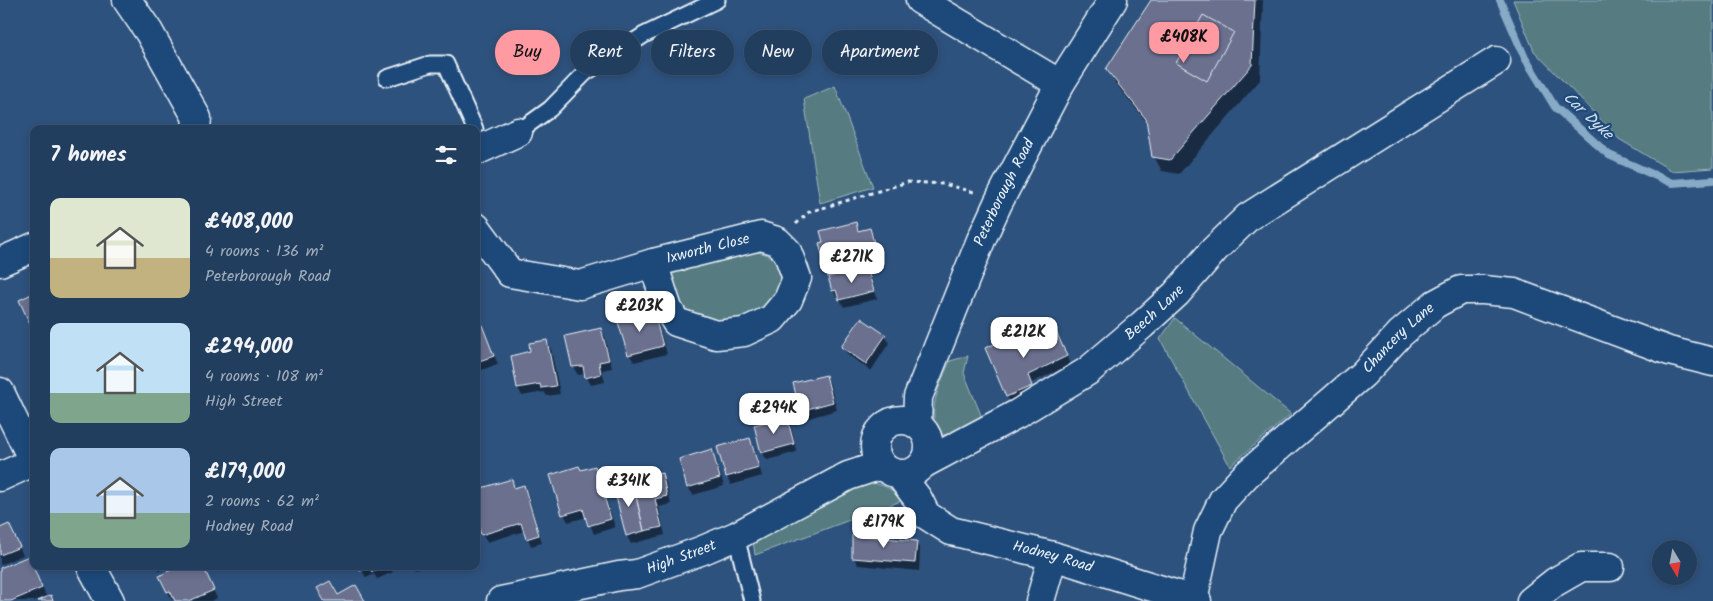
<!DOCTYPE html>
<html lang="en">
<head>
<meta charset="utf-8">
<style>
	body { margin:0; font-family:Kalam,sans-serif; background:#2a4564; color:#f1f3f6; height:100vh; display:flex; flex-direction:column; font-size:19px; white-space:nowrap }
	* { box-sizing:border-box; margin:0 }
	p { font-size:16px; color:#a2aebc }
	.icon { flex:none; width:28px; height:28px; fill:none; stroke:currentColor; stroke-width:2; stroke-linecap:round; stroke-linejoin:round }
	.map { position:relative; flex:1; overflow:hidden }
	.side { position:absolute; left:30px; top:125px; width:450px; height:445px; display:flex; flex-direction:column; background:#223e5e; border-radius:10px; box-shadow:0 2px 8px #0003,0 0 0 1px #3f5773 }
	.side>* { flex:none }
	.banner { position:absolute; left:495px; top:30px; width:475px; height:45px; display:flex; gap:10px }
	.needle { width:32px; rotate:170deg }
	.buttons { position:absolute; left:1652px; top:540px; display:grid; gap:10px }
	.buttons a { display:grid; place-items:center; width:45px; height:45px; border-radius:50%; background:#223e5e; box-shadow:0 2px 8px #0003,0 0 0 1px #3f5773; font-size:25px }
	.price { position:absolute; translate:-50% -42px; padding:0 11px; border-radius:10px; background:#fff; color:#222; font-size:16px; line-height:32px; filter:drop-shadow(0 1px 2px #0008) }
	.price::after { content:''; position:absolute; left:50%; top:30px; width:15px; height:11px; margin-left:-8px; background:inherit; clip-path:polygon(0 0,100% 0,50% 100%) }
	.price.selected { background:#ff9aa2; color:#111 }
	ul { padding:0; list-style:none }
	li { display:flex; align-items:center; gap:15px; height:125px; padding:0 20px }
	li span { display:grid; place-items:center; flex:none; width:140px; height:100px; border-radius:10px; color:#555 }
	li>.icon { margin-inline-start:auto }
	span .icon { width:60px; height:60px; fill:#fffc; stroke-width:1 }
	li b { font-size:21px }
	h2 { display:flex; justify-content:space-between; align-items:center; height:60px; padding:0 20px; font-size:21px }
	.pill { padding:0 18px; border-radius:22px; background:#223e5e; box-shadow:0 2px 8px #0003,0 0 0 1px #3f5773; font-size:18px; line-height:45px }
	.pill.selected { background:#ff9aa2; color:#111 }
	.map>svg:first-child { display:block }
	.green { fill:#567c82; stroke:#9fb6bd }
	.shadow { fill:#0007 }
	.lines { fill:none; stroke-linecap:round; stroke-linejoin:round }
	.stream { stroke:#87aac6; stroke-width:8 }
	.building { fill:#6a708e; stroke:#e8f1f8 }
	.lane-casing { stroke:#e8f1f8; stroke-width:19 }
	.street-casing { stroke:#e8f1f8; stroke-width:31 }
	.secondary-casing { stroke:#e8f1f8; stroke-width:31 }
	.path { stroke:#e8f1f8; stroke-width:3; stroke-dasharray:4 4; stroke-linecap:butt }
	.lane { stroke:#1f4a7a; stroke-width:15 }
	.street { stroke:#1f4a7a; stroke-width:28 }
	.secondary { stroke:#1f4a7a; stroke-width:28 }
	.labels { text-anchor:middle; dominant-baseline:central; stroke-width:4.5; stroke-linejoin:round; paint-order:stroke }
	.street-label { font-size:15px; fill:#e8f1f8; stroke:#1f4a7a }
	.water-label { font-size:16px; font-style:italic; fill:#d0dfec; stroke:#1f4a7a }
</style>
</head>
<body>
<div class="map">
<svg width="1713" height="601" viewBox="0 0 1713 601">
	<rect width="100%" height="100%" fill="#2e527e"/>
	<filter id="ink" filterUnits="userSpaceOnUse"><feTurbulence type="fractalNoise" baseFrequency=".02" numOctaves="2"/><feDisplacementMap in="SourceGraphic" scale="10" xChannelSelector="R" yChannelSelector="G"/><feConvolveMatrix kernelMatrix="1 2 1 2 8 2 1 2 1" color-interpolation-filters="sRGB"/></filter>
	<g filter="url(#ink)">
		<g class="green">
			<path d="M1513 0H1713V168L1672 171 1619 139 1534 51Z"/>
			<path d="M835 86 873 187 820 203 804 99Z"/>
			<path d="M754 251C777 256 776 261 785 282L776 303 752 320 721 326 678 312 671 295 672 272Z"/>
			<path d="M1175 318 1291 414 1230 466 1160 339Z"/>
			<path d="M968 356 964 373 983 420 956 433 943 435C922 418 942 380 950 361Z"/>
			<path d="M866 482C881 484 893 487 901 501L755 555 753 540 854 486Z"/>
		</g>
		<g class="shadow">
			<path d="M1152 0H1263L1260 80 1179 174 1162 171 1154 157 1148 124 1116 84 1108 69Z"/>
			<path d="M855 223 860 232 870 229 874 237 880 261 855 268 856 271 867 268 871 276 877 299 844 307 839 298H837L833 290 821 244Z"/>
			<path d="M636 314 639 318 653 315 658 323 667 354 634 362 629 354Z"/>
			<path d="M482 327 498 364 476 372V329Z"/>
			<path d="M601 329 605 337 612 368 602 370 605 382 591 385 585 374 578 375 573 367 566 337Z"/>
			<path d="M885 335 889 343 871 371 848 355 843 347Z"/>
			<path d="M1058 337 1071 364 1031 383 1036 394 1011 405 986 349 1017 345Z"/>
			<path d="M547 341 551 349 560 394 547 396 544 392 522 396 518 388 512 357 532 352Z"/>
			<path d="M826 376 830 384 837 410 806 419 801 411Z"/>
			<path d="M786 418 791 426 797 452 767 460 762 452Z"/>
			<path d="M750 439 754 447 762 476 731 485 727 477 719 448Z"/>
			<path d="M711 451 716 459 724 486 693 495 688 487Z"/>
			<path d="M594 467 599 475 615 527 594 534 587 517 568 522 564 514 581 471Z"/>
			<path d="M661 474 666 482 671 504 659 507 665 535 631 544 627 536Z"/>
			<path d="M511 481 516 489 524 486 528 494 542 543 531 546 525 531 487 542 482 534V499Z"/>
			<path d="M0 530 13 533 23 555 0 565Z"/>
			<path d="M916 542 920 550 919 571 858 565 853 557Z"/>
			<path d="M28 557 47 598 53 601H41L45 599V597L34 601H0V569Z"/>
			<path d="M157 566H169L159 571Z"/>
			<path d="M202 566 217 598 211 601H176L175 598 172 600 168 592Z"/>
			<path d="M360 566H393L391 568 393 572 377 579 374 574 366 578Z"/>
			<path d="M413 566H422L415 569Z"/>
		</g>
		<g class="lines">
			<path class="stream" d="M1500 0 1525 58 1555 107 1609 155 1672 183 1713 180"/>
		</g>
		<g class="building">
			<path d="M1151 0H1255L1252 65 1170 160 1152 157 1146 119 1106 69Z"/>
			<path d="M1203 15 1234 32 1207 81 1176 63Z"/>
			<path d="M856 222 858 231 870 228 877 253 851 260 854 270 828 277 819 243 823 242 820 231Z"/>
			<path d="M867 267 874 291 839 300 836 290 832 291 828 277Z"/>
			<path d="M34 293V333L19 300Z"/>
			<path d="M637 313 638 317 654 313 663 346 628 355 617 319Z"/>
			<path d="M861 318 886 335 866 364 841 347Z"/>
			<path d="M482 325 494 356 476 362V328Z"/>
			<path d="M1054 327 1067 356 1028 375 1032 386 1006 397 985 348 1013 336 1017 344Z"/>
			<path d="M601 328 609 360 599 362 601 374 585 378 583 366 572 367 565 336Z"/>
			<path d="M547 340 556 386 541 388 540 384 517 388 511 356 530 351 529 343Z"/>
			<path d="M826 375 833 402 800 411 793 383Z"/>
			<path d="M787 417 794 444 761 453 754 425Z"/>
			<path d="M750 438 759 468 726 477 717 447Z"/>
			<path d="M712 449 720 478 687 488 679 459Z"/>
			<path d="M579 466 581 470 595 466 611 519 588 526 583 509 562 515 550 475Z"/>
			<path d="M662 473 667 496 655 499 662 527 644 531 632 480Z"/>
			<path d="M512 479 514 488 524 485 539 535 526 539 521 523 481 535 476 518V499L481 498 478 489Z"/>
			<path d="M632 480 644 531 626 536 613 485Z"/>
			<path d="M9 524 20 547 0 555V528Z"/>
			<path d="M852 535 917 541 915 563 852 558Z"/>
			<path d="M29 556 42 588 11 601H0V568Z"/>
			<path d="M178 566H203L214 590 189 601H175L170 591 167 592 159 576Z"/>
			<path d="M358 566H384L372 572 369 567 360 571Z"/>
			<path d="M330 581 338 595 356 585 365 601H324L317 588Z"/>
			<path d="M51 595 53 601H38Z"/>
		</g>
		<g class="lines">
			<g class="lane-casing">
				<g id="lane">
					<path d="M387 78 430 64H446L475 129"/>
					<path d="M518 132 550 109 585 73 644 35 717 0"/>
					<path d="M736 536 752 601"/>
				</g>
			</g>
			<g class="street-casing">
				<g id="street">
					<path d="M127 0 149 32 197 118 196 129"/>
					<path d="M920 0 1060 84"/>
					<path d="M476 151 518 132"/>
					<path d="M476 227 510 273 580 285 653 263"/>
					<path d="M761 236 777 241 787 251 797 278 788 300 772 319 744 332 716 335 676 322 668 309 653 263Z"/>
					<path d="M0 262 34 247"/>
					<path d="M0 392 34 463"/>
					<path id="s1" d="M923 464 1017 414 1088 371 1142 325 1176 294 1214 250 1248 217 1496 61"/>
					<path id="s2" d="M899 474 918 499 926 515 951 531 1053 556 1197 601"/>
					<path d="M0 477 33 462"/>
					<path d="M91 566 110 601"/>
					<path id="s3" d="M1193 600 1208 531 1223 500 1246 475 1363 374 1400 334 1435 304 1461 290H1483L1514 293 1669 351 1713 362"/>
					<path d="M1040 601 1053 556"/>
					<path d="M1531 601 1555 582 1581 567H1610"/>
				</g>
			</g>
			<g class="secondary-casing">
				<g id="secondary">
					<circle cx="902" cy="447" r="27"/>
					<path id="s4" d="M917 424 918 397 981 240 998 203 1060 84 1113 0"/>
					<path id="s5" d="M501 601 619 576 637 574 703 550 736 536 848 476 881 465"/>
				</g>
			</g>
			<path class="path" d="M796 224 809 212 908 182 944 184 974 192"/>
			<use href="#lane" class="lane"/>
			<use href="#street" class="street"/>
			<use href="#secondary" class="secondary"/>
		</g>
	</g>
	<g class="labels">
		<g class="street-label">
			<text stroke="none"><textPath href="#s4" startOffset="249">Peterborough Road</textPath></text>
			<text transform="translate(708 249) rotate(-14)">Ixworth Close</text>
			<text stroke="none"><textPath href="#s1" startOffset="278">Beech Lane</textPath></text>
			<text stroke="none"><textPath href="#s3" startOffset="344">Chancery Lane</textPath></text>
			<text stroke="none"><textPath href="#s5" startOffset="186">High Street</textPath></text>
			<text stroke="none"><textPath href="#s2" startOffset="184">Hodney Road</textPath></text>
		</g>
		<g class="water-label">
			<text transform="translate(1588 116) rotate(43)">Car Dyke</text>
		</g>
	</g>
</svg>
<div class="buttons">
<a><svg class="needle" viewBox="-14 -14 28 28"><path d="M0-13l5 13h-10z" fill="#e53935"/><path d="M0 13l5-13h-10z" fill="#a2aebc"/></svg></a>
</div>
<b class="price selected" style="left:1184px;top:64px">£408K</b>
<b class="price" style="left:852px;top:284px">£271K</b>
<b class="price" style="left:640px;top:333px">£203K</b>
<b class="price" style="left:1024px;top:359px">£212K</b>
<b class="price" style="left:774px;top:435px">£294K</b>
<b class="price" style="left:629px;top:508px">£341K</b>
<b class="price" style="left:884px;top:549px">£179K</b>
<div class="banner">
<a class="pill selected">Buy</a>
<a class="pill">Rent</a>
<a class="pill">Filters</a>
<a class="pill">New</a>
<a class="pill">Apartment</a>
</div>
<section class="side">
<h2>7 homes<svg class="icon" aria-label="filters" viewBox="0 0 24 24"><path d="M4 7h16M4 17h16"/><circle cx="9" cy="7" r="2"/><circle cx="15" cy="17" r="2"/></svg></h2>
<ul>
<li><span style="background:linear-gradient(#dfe7d0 60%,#c2b280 0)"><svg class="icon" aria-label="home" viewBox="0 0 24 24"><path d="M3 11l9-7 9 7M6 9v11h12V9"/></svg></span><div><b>£408,000</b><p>4 rooms · 136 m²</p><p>Peterborough Road</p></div></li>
<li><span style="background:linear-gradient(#bfe0f5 70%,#7fa58c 0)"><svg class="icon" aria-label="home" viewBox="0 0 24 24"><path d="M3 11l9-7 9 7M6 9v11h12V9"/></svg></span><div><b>£294,000</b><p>4 rooms · 108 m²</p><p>High Street</p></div></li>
<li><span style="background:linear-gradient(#a9c7e8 65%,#7fa58c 0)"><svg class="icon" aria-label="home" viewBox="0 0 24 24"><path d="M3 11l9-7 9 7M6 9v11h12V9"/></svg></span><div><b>£179,000</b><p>2 rooms · 62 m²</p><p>Hodney Road</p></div></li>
</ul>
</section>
</div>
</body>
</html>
